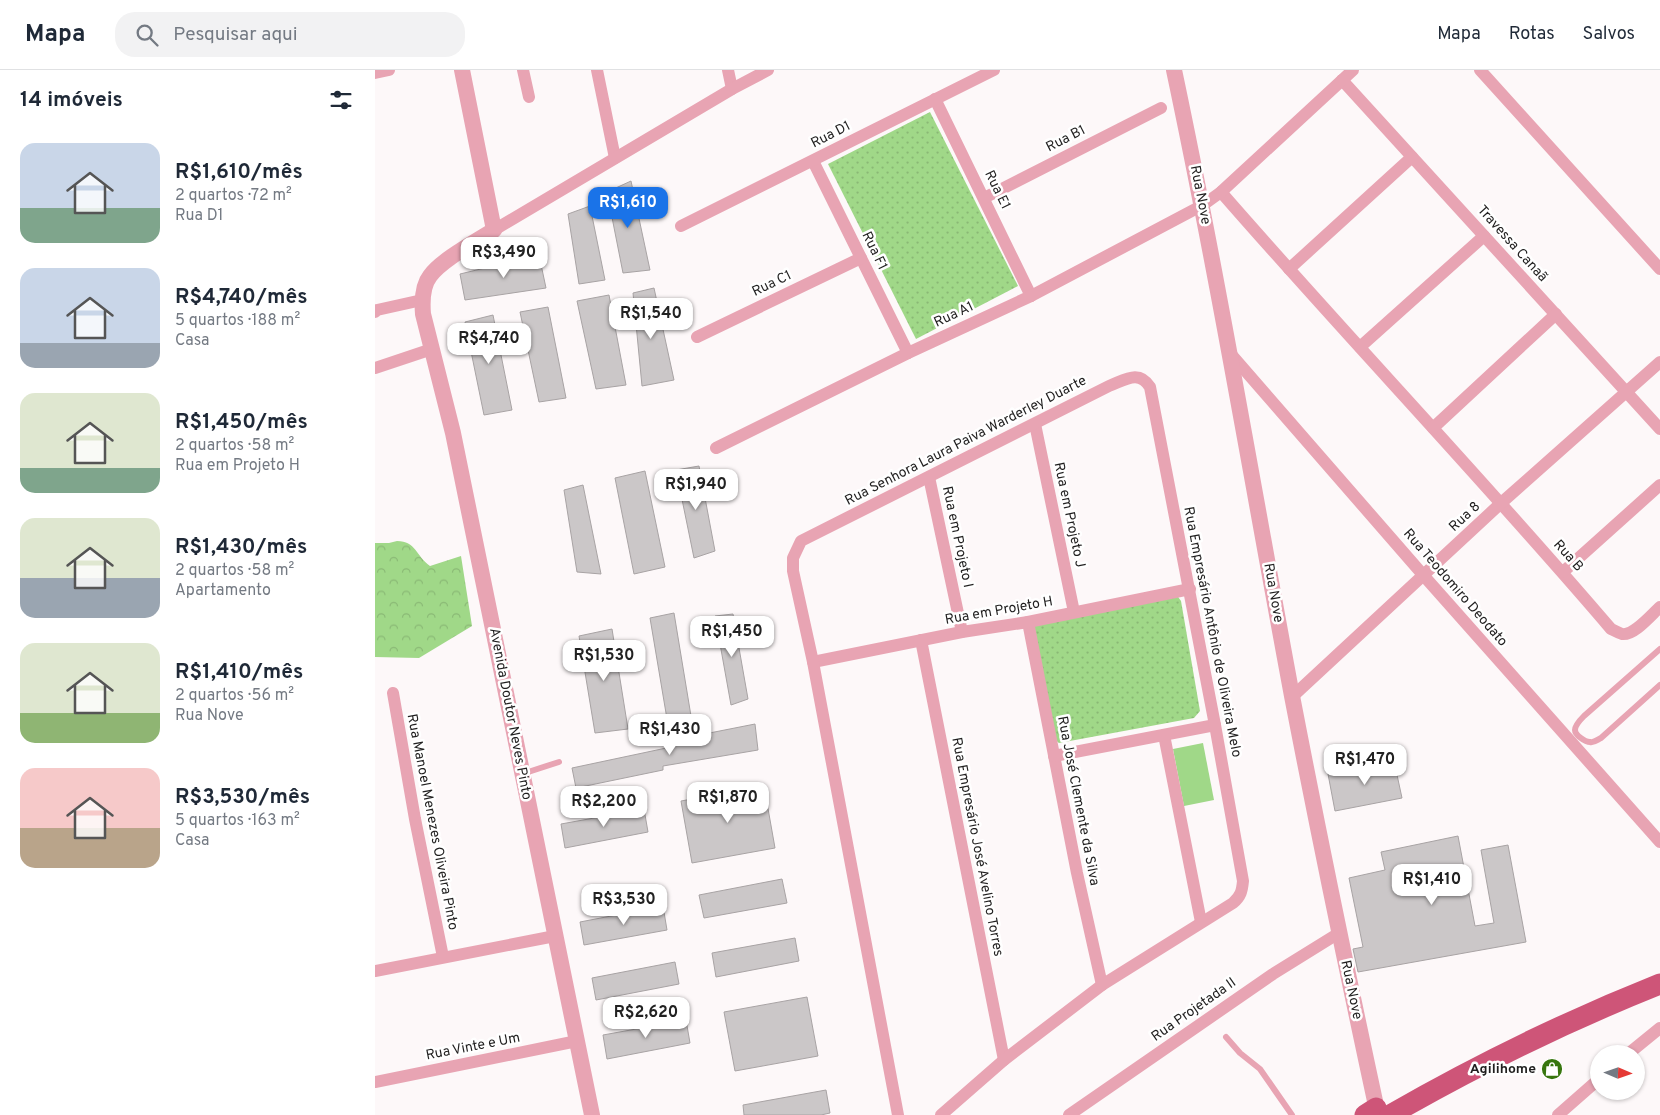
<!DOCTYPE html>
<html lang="pt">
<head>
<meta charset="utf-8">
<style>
	body { margin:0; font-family:Overpass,sans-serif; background:#f2f2f3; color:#1f2937; height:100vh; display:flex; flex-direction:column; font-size:19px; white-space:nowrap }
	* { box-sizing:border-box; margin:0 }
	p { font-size:16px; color:#747a83 }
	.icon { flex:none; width:28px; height:28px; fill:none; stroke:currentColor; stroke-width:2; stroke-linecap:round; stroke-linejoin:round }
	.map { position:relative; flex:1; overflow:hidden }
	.sheet { display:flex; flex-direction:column; background:#fff; width:375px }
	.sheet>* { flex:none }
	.needle { width:32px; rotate:92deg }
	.buttons { position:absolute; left:1215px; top:975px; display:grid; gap:10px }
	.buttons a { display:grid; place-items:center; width:55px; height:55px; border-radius:50%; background:#fff; box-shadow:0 1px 4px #0004; font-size:25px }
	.price { position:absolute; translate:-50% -42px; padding:0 11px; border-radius:10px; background:#fff; color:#222; font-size:16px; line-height:32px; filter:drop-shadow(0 1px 2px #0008) }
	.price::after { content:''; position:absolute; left:50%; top:30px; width:15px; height:11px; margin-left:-8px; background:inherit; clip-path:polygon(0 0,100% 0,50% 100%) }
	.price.active { background:#1a73e8; color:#fff }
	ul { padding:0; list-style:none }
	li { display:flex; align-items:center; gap:15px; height:125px; padding:0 20px }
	li span { display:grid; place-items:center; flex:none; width:140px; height:100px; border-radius:15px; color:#555 }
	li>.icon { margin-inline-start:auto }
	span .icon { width:60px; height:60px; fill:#fffc; stroke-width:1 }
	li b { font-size:21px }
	h2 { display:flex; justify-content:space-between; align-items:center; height:60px; padding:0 20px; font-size:21px }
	header { display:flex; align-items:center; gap:30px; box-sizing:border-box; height:70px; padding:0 25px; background:#fff; border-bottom:1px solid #e0e1e3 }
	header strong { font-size:24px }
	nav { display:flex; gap:28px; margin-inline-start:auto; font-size:18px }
	.search { width:350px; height:45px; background:#f2f2f3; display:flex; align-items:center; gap:12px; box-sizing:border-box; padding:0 18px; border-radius:20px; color:#747a83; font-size:19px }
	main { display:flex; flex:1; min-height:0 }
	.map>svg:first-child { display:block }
	.green { fill:#a0d888 }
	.forest { fill:url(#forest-crowns) }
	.park { fill:url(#park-dots) }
	.building { fill:#cbc7c8; stroke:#a8a3a4 }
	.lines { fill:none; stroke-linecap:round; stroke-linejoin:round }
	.service { stroke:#e8a4b3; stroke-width:6 }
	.minor { stroke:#e8a4b3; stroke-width:12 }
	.tertiary { stroke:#e8a4b3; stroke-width:16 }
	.primary { stroke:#ce5578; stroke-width:21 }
	.labels { text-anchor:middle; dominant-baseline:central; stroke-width:5; stroke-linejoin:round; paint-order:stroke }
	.street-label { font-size:14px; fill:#201f1f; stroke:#fff }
	.poi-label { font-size:14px; font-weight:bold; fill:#201f1f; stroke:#fff; text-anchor:end }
</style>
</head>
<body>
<header>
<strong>Mapa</strong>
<div class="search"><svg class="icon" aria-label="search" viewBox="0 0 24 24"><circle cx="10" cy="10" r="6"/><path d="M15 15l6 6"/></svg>Pesquisar aqui</div>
<nav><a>Mapa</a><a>Rotas</a><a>Salvos</a></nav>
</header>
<main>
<section class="sheet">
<h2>14 imóveis<svg class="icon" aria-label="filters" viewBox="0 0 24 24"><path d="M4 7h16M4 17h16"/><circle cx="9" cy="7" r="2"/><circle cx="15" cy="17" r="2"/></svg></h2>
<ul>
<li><span style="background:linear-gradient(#c9d6e8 65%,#7fa58c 0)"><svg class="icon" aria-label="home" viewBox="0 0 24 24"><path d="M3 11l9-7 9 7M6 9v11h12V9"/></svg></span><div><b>R$1,610/mês</b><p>2 quartos · 72 m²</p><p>Rua D1</p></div></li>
<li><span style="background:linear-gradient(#c9d6e8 75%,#9aa5b1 0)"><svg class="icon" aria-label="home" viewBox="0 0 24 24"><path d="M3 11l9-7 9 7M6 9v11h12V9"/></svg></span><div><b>R$4,740/mês</b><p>5 quartos · 188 m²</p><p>Casa</p></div></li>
<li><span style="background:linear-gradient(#dfe7d0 75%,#7fa58c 0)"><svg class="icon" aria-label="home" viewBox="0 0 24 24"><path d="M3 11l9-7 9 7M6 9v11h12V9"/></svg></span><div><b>R$1,450/mês</b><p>2 quartos · 58 m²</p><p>Rua em Projeto H</p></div></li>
<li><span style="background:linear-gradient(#dfe7d0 60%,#9aa5b1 0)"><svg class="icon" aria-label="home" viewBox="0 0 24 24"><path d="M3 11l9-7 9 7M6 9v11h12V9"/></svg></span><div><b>R$1,430/mês</b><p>2 quartos · 58 m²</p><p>Apartamento</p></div></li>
<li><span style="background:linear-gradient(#dfe7d0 70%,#8fb573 0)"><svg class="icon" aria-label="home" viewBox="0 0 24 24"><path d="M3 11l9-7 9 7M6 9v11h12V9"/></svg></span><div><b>R$1,410/mês</b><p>2 quartos · 56 m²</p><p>Rua Nove</p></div></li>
<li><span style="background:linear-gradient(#f6c9c9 60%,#b9a48a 0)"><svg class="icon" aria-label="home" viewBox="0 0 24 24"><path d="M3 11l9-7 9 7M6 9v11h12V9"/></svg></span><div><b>R$3,530/mês</b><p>5 quartos · 163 m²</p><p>Casa</p></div></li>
</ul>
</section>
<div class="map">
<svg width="1285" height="1045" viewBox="0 0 1285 1045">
	<defs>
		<pattern id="forest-crowns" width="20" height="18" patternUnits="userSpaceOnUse" patternTransform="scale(1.25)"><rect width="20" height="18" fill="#a0d888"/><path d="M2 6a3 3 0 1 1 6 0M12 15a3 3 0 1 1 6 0" fill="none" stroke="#8ab975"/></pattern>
		<pattern id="park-dots" width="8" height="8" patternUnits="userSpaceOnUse" patternTransform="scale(1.25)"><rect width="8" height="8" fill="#a0d888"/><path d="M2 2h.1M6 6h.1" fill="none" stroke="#8ab975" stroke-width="1.8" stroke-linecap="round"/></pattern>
	</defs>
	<rect width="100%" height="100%" fill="#fdf8f9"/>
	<path class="green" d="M828 673 839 730 809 736 798 679Z"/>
	<path class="forest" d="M22 471C41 471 41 486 55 496L86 486 97 556 44 588 0 587V473H14Z"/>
	<g class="park">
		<path d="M555 42 643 216 541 269 453 94Z"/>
		<path d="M801 524 806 531 825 641 819 648 684 673 676 666 654 559 661 548Z"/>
	</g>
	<g class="building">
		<path d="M256 111 275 200 248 203 232 122Z"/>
		<path d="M215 136 230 210 204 214 193 144Z"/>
		<path d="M164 185 171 218 90 230 85 204Z"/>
		<path d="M279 218 299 310 267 316 258 223Z"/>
		<path d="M234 225 251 315 221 319 202 231Z"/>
		<path d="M173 237 191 328 164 332 145 242Z"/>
		<path d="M118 245 137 340 109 345 90 252Z"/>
		<path d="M324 396 340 481 319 488 301 400Z"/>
		<path d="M270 401 290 497 259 504 240 408Z"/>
		<path d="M208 415 226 504 202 502 189 420Z"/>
		<path d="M299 543 316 646 292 649 275 548Z"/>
		<path d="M358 544 373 629 356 635 340 546Z"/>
		<path d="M237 559 253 659 220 663 204 566Z"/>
		<path d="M380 654 383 680 288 696V700L201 718 197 698 296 677 294 671Z"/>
		<path d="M1019 691 1027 728 960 741 953 704Z"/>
		<path d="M389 716 400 778 317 793 306 731Z"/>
		<path d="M269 739 273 762 190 778 186 754Z"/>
		<path d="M1083 766 1100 856 1119 853 1106 780 1133 775 1151 872 983 902 978 879 988 877 974 808 1010 800 1006 782Z"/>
		<path d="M407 809 412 833 329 848 324 825Z"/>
		<path d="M288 836 292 860 209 875 205 852Z"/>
		<path d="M420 868 424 891 341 907 337 883Z"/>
		<path d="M300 892 304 914 221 930 217 908Z"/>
		<path d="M432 927 443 986 360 1001 349 942Z"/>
		<path d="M311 950 315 973 232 989 228 965Z"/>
		<path d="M451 1020 455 1043 446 1045H369L368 1035Z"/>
	</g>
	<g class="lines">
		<g class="service">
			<path d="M1285 579 1209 646C1206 649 1200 655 1200 660 1200 665 1210 672 1215 672 1219 673 1222 670 1226 668L1285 615"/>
			<path d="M147 704 184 692"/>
			<path d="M851 967 865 983 885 999 917 1045"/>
		</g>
		<g class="minor">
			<path d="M148 0 154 27"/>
			<path d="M222 0 240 88"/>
			<path d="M353 0 357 19"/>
			<path d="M1105 0 1285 199"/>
			<path d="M0 3 14 0"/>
			<path d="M967 10 1285 359"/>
			<path d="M560 29 656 226"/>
			<path d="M438 91 533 283"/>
			<path d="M846 122C974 269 1109 410 1236 559 1239 560 1243 563 1247 564 1259 566 1277 544 1285 537"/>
			<path d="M609 128 786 38"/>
			<path d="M306 156 619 0"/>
			<path d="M119 160 357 19 393 0"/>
			<path d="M914 199 1037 87"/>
			<path d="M0 242 2 240 47 230"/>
			<path d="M322 267 486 188"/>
			<path d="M985 277 1109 166"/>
			<path d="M854 282 1049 506 1285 772"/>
			<path d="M0 298 57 279"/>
			<path d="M660 354 699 542"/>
			<path d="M1058 358 1181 244"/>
			<path d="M341 378 533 283 656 226 828 135 846 122 978 0"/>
			<path d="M554 407 587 562"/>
			<path d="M1188 502 1285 415"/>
			<path d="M653 552 702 803 727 915"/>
			<path d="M546 570 629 990"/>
			<path d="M438 592 587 562 653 552 815 519"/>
			<path d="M18 623 40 749 68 887"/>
			<path d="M918 626 1125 434 1285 292"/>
			<path d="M789 665 826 852"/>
			<path d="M679 686 840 655"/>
			<path d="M0 901 180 866"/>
			<path d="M1253 984 1285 958"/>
			<path d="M0 1012 202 971"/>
			<path d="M523 1045 438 592 418 501V488L426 471 734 316C750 310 764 299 775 317L840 655 868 811C867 821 866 826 858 833L727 915 629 990 566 1045"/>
			<path d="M694 1045 898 904 964 863"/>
			<path d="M1183 1045 1224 1009"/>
		</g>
		<g class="tertiary">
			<path d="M87 0 119 160C102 171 66 190 55 206 47 216 47 231 48 244L78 363 217 1045"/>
			<path d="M799 0C843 208 878 417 917 626 944 766 973 906 1003 1045"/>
		</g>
		<g class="primary">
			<path d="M990 1045 1001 1038"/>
			<path d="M1015 1045C1102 995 1192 951 1285 914"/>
		</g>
	</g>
	<defs>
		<g id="shop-disc" transform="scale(1.125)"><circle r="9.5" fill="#38760f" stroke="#fff"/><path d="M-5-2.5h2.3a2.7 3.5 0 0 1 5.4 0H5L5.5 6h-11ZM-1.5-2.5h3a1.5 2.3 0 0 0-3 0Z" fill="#fff"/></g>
	</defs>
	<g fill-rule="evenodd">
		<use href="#shop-disc" x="1177" y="999"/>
	</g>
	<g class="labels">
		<g class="street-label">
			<text transform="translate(456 65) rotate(-27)">Rua D1</text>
			<text transform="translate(691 69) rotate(-27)">Rua B1</text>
			<text transform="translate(622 120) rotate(64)">Rua E1</text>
			<text transform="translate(825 125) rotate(79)">Rua Nove</text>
			<text transform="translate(1137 174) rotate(48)">Travessa Canaã</text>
			<text transform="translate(499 181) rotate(64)">Rua F1</text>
			<text transform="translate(397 214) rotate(-26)">Rua C1</text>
			<text transform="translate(579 245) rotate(-25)">Rua A1</text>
			<text transform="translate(591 371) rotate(-27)">Rua Senhora Laura Paiva Warderley Duarte</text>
			<text transform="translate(694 445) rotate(78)">Rua em Projeto J</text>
			<text transform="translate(1090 447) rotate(-43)">Rua 8</text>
			<text transform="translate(582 467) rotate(78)">Rua em Projeto I</text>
			<text transform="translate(1193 486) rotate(48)">Rua B</text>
			<text transform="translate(1080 518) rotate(49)">Rua Teodomiro Deodato</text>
			<text transform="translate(898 523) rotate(80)">Rua Nove</text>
			<text transform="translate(624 541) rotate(-10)">Rua em Projeto H</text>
			<text transform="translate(837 562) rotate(79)">Rua Empresário Antônio de Oliveira Melo</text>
			<text transform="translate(135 644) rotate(79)">Avenida Doutor Neves Pinto</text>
			<text transform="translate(703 731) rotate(79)">Rua José Clemente da Silva</text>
			<text transform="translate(57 752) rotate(79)">Rua Manoel Menezes Oliveira Pinto</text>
			<text transform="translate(602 777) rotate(79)">Rua Empresário José Avelino Torres</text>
			<text transform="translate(976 920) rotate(78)">Rua Nove</text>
			<text transform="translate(819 940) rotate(-35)">Rua Projetada II</text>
			<text transform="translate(98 977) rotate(-11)">Rua Vinte e Um</text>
		</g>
		<g class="poi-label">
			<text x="1161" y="999">Agilihome</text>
		</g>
	</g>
</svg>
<div class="buttons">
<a><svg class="needle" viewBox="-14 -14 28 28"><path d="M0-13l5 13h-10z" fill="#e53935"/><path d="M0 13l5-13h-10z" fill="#747a83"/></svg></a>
</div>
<b class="price active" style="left:253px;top:159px">R$1,610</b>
<b class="price" style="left:129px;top:209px">R$3,490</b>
<b class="price" style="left:276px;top:270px">R$1,540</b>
<b class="price" style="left:114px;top:295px">R$4,740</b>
<b class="price" style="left:321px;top:441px">R$1,940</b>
<b class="price" style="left:357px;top:588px">R$1,450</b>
<b class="price" style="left:229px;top:612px">R$1,530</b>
<b class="price" style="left:295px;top:686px">R$1,430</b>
<b class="price" style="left:990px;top:716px">R$1,470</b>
<b class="price" style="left:353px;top:754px">R$1,870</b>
<b class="price" style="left:229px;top:758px">R$2,200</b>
<b class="price" style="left:1057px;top:836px">R$1,410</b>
<b class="price" style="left:249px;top:856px">R$3,530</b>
<b class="price" style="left:271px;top:969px">R$2,620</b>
</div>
</main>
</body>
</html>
